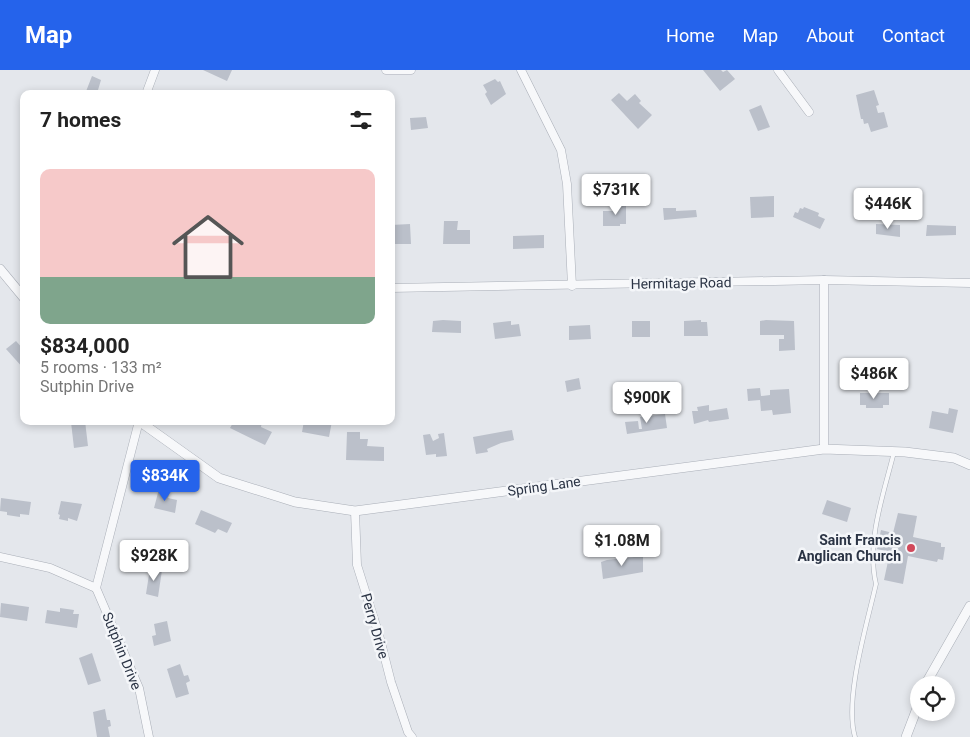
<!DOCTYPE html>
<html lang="en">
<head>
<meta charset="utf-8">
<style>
	body { margin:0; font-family:Roboto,sans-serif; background:#f2f2f2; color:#222; height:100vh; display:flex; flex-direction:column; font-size:19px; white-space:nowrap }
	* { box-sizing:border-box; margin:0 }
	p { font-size:16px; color:#767676 }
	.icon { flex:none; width:28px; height:28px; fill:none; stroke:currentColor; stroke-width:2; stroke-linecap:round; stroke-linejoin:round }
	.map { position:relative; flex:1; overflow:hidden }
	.side { position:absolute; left:20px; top:20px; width:375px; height:335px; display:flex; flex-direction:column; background:#fff; border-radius:10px; box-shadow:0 2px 8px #0003 }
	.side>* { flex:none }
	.buttons { position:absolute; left:910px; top:606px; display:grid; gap:10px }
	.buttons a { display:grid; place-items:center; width:45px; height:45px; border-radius:50%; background:#fff; box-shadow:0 2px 8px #0003; font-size:25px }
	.price { position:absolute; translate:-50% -42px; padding:0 11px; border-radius:5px; background:#fff; color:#222; font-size:16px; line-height:32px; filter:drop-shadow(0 1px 2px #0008) }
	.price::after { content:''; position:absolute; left:50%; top:30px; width:15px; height:11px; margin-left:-8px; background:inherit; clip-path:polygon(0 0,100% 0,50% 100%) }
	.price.active { background:#2563eb; color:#fff }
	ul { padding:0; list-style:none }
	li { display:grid; align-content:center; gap:10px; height:265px; padding:0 20px }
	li+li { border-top:1px solid #e0e0e0 }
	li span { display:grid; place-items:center; height:155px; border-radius:10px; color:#555 }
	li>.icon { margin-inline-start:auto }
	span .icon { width:90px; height:90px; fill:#fffc; stroke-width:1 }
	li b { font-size:21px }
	h2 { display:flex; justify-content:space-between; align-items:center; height:60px; padding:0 20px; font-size:21px }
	header { display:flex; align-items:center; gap:30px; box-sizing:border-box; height:70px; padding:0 25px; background:#2563eb; color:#fff }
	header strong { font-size:24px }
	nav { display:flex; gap:28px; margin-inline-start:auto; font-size:18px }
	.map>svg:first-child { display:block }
	.building { fill:#bbc0ca }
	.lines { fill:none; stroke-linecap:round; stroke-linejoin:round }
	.service-casing { stroke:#a9aeb7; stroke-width:5 }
	.minor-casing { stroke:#a9aeb7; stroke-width:9 }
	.tertiary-casing { stroke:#a9aeb7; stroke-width:10 }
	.service { stroke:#f7f8fa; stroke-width:4 }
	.minor { stroke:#f7f8fa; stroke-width:8 }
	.tertiary { stroke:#f7f8fa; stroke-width:9 }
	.poi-dot { fill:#d1495b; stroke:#f4f6f9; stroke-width:2 }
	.labels { text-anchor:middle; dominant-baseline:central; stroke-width:5; stroke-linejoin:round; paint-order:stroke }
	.street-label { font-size:14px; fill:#2b3445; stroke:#f4f6f9 }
	.poi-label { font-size:14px; font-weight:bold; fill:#2b3445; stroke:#f4f6f9; text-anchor:end }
</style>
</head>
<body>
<header>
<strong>Map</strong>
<nav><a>Home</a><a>Map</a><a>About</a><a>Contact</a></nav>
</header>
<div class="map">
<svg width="970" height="667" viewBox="0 0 970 667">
	<rect width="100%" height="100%" fill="#e4e7ec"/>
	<g class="building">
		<path d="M203 0H232L227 11Z"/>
		<path d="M703 0H721L723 2 727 0 735 9 720 21Z"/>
		<path d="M92 6 101 10 98 20 101 21 100 24H85Z"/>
		<path d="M495 9 498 12 500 11 506 24 491 35 485 24 487 22 483 15Z"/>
		<path d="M874 20 879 35 876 36 878 43 884 42 888 57 871 62 868 53 864 54 863 49H861L856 25Z"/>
		<path d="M619 23 627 31 635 24 641 31 639 33 652 45 638 59 611 30Z"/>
		<path d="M761 35 770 57 758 61 749 40Z"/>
		<path d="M426 47 428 58 411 60 410 48Z"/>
		<path d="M774 126V147L751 148 750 127Z"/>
		<path d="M617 132H626V154H620V156H603V141H617Z"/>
		<path d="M804 137 819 143 818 146 825 149 820 159 793 147 795 142 798 143 800 138 803 139Z"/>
		<path d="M663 138H676V141L696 140 697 147 664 150Z"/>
		<path d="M444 151H458L457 160H470V174H443Z"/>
		<path d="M410 154 411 174H395L394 167H391V155Z"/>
		<path d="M876 154 900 155V167L876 164Z"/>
		<path d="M927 155 956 156V165L926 166Z"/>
		<path d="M544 165V178L513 179V166Z"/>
		<path d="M443 250 461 251V263L432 262 433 251Z"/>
		<path d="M701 250V252H707L708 266H684V251Z"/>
		<path d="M766 250 794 251 795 280 779 281V269H784V265H760V251Z"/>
		<path d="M511 251V255L519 254 521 266 495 269 493 253Z"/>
		<rect x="632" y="251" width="18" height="16"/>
		<path d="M590 255 591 269 569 270V256Z"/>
		<path d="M16 271 24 280V299L6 279Z"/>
		<path d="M579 308 581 319 567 322 565 311Z"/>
		<path d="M760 318 761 326 770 325V320L789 319 791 343 773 345 772 340 761 341 760 330 748 331 747 319Z"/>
		<path d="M860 323H889V335H883V338H866V335H860Z"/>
		<path d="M709 335V341L727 338 729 349 709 352 708 350 694 354 692 341H698L697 337Z"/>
		<path d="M949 338 958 340 953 363 929 358 932 341 948 344Z"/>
		<path d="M665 344 667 358 627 364 625 352 638 351 639 359H642L640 347Z"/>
		<path d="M85 351 88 376 74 378 71 352Z"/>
		<path d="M234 351H262L261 357 272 362 265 375 230 358Z"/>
		<path d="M304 351H332L329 367 302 362Z"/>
		<path d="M512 360 514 370 501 373 487 379 488 382 476 384 473 367Z"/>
		<path d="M347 362H360V369H368L367 376 384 377V391L346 390Z"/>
		<path d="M444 363 447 386 436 387V384L426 385 423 365 430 364 433 371 439 368 438 364Z"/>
		<path d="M159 419 170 421 168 428 177 430 175 443 154 438Z"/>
		<path d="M1 428 31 432 29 445 20 444V447L7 445V442L0 441Z"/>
		<path d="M827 430 851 438 847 452 822 444Z"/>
		<path d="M61 431 82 434 77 451 68 448V451L59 449 60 445 58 444Z"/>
		<path d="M201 440 232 453 227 463 218 459 215 463 195 454Z"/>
		<path d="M898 443 917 446 913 467 941 473V477H945L943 490 938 489 937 492 908 486 903 514 884 510 890 482 877 479 881 460 893 463Z"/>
		<path d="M643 486V502L603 509 601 492 607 490Z"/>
		<path d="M150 498 162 500 158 527 146 524Z"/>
		<path d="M1 533 29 537 27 551 0 547Z"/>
		<path d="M60 538 74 540 73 544H79L77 558 45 553 47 540 60 542Z"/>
		<path d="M167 551 171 571 154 576 152 566 156 565 154 554Z"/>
		<path d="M92 583 101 611 88 615 79 588Z"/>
		<path d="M180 594 184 606 188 605 190 611 186 613 189 624 176 628 167 599Z"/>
		<path d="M105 639 107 650H110L111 656 108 657 110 667H97L93 642Z"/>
	</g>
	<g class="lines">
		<g class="service-casing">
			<path id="service" d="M855 667C844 629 867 554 876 514 866 471 884 423 894 382"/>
		</g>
		<g class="minor-casing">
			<g id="minor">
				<path d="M386 0H411"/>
				<path d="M521 0 561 80 567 114 572 216"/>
				<path d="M778 0 809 42"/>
				<path d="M146 24 155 0"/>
				<path d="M824 210V379"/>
				<path d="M391 218 824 210 970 213"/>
				<path d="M139 351 96 518 139 618 149 667"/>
				<path d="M355 441 357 495 379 565 391 612 408 662 412 667"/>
				<path d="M0 487 50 498 96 518"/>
			</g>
		</g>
		<g class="tertiary-casing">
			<g id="tertiary">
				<path d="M0 199 24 228"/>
				<path d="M139 351 219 408 295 432 355 441 824 379 905 382 954 388 970 395"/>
				<path d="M925 615 970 536"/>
				<path d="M906 667 919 633"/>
			</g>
		</g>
		<use href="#service" class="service"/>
		<use href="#minor" class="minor"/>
		<use href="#tertiary" class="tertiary"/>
	</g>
	<circle class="poi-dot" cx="911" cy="478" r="5"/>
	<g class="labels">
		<g class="street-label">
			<text transform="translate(681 213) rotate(-1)">Hermitage Road</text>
			<text transform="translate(544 416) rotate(-8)">Spring Lane</text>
			<text transform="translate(375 556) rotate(74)">Perry Drive</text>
			<text transform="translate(122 581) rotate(68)">Sutphin Drive</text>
		</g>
		<g class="poi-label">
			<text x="901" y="470">Saint Francis<tspan x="901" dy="16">Anglican Church</tspan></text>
		</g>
	</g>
</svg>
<div class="buttons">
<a><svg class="icon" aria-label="locate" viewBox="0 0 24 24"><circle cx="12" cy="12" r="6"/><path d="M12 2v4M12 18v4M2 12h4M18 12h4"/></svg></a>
</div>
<b class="price" style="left:616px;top:146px">$731K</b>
<b class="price" style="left:888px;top:160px">$446K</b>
<b class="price" style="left:874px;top:330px">$486K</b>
<b class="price" style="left:647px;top:354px">$900K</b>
<b class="price active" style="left:165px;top:432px">$834K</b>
<b class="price" style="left:622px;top:497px">$1.08M</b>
<b class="price" style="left:154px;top:512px">$928K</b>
<section class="side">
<h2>7 homes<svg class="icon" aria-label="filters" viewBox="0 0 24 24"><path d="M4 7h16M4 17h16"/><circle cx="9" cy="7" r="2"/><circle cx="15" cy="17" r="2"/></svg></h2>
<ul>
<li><span style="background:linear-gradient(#f6c9c9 70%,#7fa58c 0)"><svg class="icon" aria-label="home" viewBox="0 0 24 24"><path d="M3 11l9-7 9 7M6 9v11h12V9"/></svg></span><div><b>$834,000</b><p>5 rooms · 133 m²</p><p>Sutphin Drive</p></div></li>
</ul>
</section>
</div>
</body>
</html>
